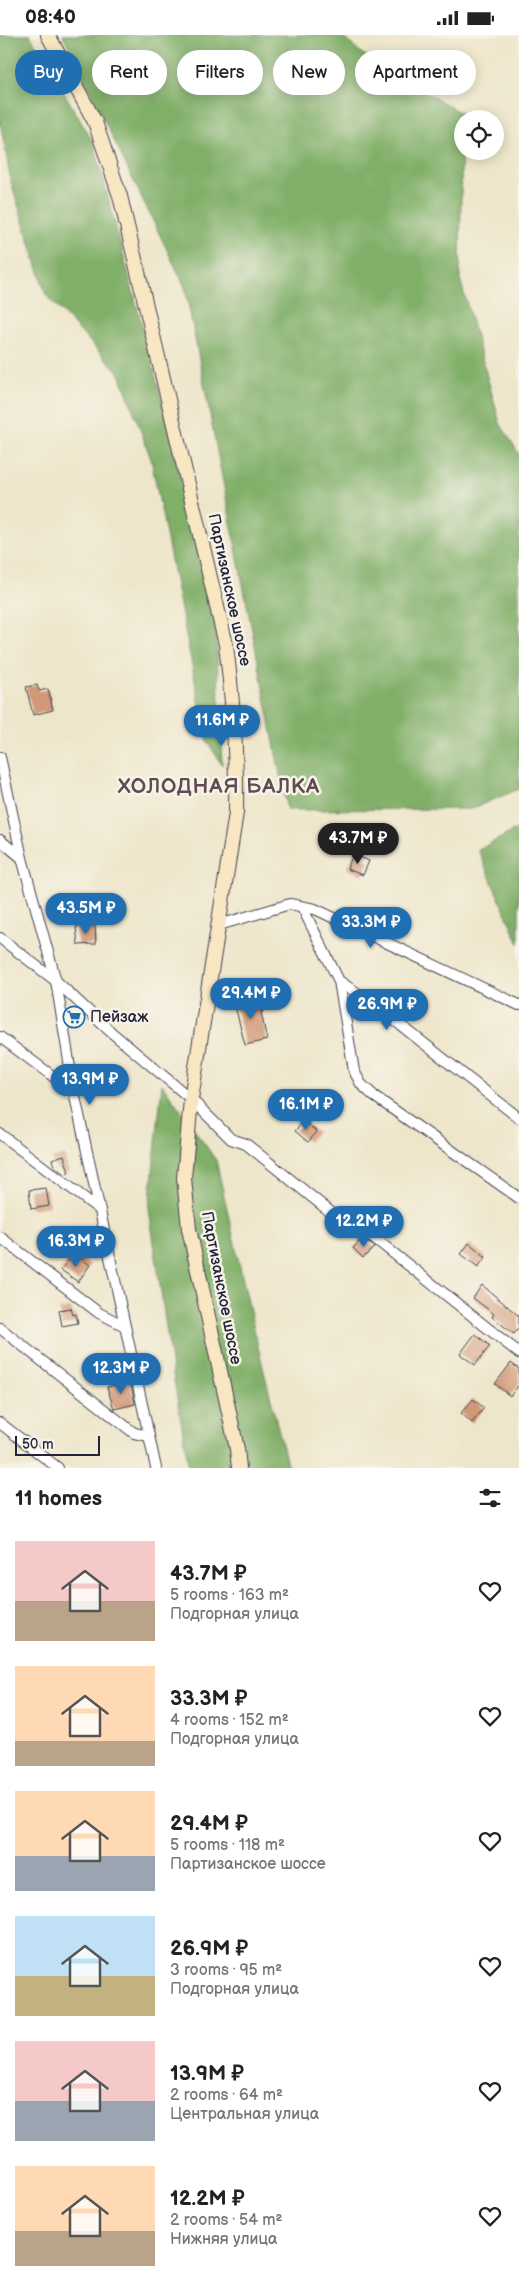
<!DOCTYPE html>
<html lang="en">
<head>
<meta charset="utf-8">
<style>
	body { margin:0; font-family:"Balsamiq Sans",sans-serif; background:#f2f2f2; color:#222; height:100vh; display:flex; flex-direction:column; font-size:19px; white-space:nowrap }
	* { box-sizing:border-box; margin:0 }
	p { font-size:16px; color:#767676 }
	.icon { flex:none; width:28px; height:28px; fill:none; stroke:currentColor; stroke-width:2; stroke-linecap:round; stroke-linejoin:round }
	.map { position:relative; height:1433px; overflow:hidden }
	.drawer { display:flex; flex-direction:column; background:#fff; flex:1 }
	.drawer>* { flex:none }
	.top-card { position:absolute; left:15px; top:15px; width:490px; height:45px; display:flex; gap:10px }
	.fabs { position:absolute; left:454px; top:75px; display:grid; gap:10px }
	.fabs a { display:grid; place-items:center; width:50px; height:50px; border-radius:50%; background:#fff; box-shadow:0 2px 12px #0003; font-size:25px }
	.scale { position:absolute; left:15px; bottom:12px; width:85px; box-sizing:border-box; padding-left:5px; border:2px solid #22223b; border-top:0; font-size:14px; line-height:18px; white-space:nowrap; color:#22223b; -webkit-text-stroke:4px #f7f3e8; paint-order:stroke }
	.price { position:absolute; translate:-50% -42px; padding:0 11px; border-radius:18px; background:#1f6fb2; color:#fff; font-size:16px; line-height:32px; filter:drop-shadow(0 1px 2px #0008) }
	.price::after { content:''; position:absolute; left:50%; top:30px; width:15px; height:11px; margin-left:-8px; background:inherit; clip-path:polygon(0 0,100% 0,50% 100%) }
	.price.current { background:#222; color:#fff }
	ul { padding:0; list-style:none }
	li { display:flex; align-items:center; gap:15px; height:125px; padding:0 15px }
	li span { display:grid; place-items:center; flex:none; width:140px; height:100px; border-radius:0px; color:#555 }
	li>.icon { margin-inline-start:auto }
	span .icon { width:60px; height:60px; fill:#fffc; stroke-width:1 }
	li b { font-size:21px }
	h2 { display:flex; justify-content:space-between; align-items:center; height:60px; padding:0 15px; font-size:21px }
	.pill { padding:0 18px; border-radius:22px; background:#fff; box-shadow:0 2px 12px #0003; font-size:18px; line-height:45px }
	.pill.current { background:#1f6fb2; color:#fff }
	.status { display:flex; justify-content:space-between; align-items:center; height:35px; padding:0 25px; background:#fff; direction:ltr }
	.status svg { height:14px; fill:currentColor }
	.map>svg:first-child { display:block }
	.forest { fill:#80af68; stroke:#516852 }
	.building { fill:#d19776 }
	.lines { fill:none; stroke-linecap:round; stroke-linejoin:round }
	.street-casing { stroke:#413f50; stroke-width:12 }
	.secondary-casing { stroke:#413f50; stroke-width:16 }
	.street { stroke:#fff; stroke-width:10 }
	.secondary { stroke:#f9e7c3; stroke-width:14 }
	.labels { text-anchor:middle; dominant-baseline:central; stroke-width:5; stroke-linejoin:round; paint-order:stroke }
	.street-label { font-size:16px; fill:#22223b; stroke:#f7f3e8 }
	.poi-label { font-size:16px; fill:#22223b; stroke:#f7f3e8; text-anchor:start }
	.district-label { font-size:21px; font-weight:bold; letter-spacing:1px; fill:#5f4b50; stroke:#f7f3e8 }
</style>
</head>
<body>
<div class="status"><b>08:40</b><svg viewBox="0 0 49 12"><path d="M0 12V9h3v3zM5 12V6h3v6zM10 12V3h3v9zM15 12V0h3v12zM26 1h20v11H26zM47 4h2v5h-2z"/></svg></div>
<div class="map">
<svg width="519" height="1433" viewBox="0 0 519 1433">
	<rect width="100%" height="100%" fill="#f7f3e8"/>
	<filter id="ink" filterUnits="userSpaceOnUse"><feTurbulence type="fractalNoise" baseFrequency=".02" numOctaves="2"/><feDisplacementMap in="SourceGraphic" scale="10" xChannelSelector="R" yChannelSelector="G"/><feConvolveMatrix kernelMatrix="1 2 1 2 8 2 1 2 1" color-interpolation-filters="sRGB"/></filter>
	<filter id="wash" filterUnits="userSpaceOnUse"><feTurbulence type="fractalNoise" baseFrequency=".0096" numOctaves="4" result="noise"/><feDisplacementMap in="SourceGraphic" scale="20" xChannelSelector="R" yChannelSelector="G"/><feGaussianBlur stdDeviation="1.12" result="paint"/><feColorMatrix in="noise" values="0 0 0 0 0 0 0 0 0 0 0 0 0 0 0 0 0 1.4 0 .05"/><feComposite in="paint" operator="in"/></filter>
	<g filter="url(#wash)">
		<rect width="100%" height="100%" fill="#eee6ca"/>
		<g class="forest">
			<path d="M0 0H30L94 109 168 389 216 595 222 730 207 706 151 424 120 339 46 260 11 147 0 87Z"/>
			<path d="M63 0H340L363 19 462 79 460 244 500 388 519 419V754L471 774 287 775 185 252Z"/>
			<path d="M519 793V909L478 815Z"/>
			<path d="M162 1049 216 1125 259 1316 288 1433H189L172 1334 149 1174Z"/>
		</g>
		<g id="blocks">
			<g class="building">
				<path d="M37 650 39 656 48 654 53 675 33 680 26 652Z"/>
				<path d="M353 819 369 826 363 840 347 834Z"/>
				<path d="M95 890 96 909 78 910 76 892Z"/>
				<path d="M261 963 264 976 261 977 267 1005 245 1010 234 967Z"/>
				<path d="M304 1086 317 1097 308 1107 295 1096Z"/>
				<path d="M64 1120 69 1138 64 1139 54 1131 52 1124Z"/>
				<path d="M46 1153 49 1171 31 1174 29 1155Z"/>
				<path d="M362 1204 375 1212 363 1223 353 1213Z"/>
				<path d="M469 1208 486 1222 478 1232 461 1219Z"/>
				<path d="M74 1218 90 1230 78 1247 61 1235Z"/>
				<path d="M482 1250 519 1281V1293L514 1299 492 1282 494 1279 473 1263Z"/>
				<path d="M71 1273 73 1280 76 1279 78 1288 62 1291 59 1275Z"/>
				<path d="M475 1299 490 1311 475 1330 460 1319Z"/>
				<path d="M511 1328 519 1334V1350L510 1361 495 1349Z"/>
				<path d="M130 1346 135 1369 114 1374 107 1352Z"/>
				<path d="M473 1364 484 1373 472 1388 461 1378Z"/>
			</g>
		</g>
	</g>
	<g filter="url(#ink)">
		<use href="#blocks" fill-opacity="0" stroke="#413f50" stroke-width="1"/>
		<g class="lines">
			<g class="street-casing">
				<g id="street">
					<path d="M0 722 22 823 56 946 74 1057 156 1433"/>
					<path d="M0 805 22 823"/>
					<path d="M302 872 339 946 375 970 519 1083"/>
					<path d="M219 890 290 869 315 874 519 970"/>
					<path d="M0 903 56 946 111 997 191 1064 231 1104 246 1109 338 1183 373 1202 519 1318"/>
					<path d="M339 946 354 1036 361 1049 374 1061 519 1163"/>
					<path d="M0 1002 74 1057"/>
					<path d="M0 1099 100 1175"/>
					<path d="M0 1202 99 1278 125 1291"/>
					<path d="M0 1293 134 1398 149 1401"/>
					<path d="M0 1388 58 1433"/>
				</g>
			</g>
			<g class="secondary-casing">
				<path id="secondary" d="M48 0 95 87 120 161 226 610C233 666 237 721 236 778L191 1064 184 1143 189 1194 237 1414 239 1433"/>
			</g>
			<use href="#street" class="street"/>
			<use href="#secondary" class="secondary"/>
		</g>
	</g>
	<defs>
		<g id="supermarket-ring" transform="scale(1.125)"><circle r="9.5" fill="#f7f3e8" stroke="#1f6fb2" stroke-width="1.5"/><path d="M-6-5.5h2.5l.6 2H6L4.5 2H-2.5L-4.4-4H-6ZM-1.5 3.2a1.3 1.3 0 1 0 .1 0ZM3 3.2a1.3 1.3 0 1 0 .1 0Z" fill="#1f6fb2"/></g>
	</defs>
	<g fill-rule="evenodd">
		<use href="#supermarket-ring" x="74" y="982"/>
	</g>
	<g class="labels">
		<g class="street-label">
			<text transform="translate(229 555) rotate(78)">Партизанское шоссе</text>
			<text transform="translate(221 1253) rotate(79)">Партизанское шоссе</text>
		</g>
		<g class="poi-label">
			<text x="90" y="982">Пейзаж</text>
		</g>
		<g class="district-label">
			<text x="219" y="751">ХОЛОДНАЯ БАЛКА</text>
		</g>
	</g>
</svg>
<div class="fabs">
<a><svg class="icon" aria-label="locate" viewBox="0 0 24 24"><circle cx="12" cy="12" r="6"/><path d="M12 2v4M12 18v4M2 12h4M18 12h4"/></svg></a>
</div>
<div class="scale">50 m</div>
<b class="price" style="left:222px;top:712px">11.6M ₽</b>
<b class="price current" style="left:358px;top:830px">43.7M ₽</b>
<b class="price" style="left:86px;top:900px">43.5M ₽</b>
<b class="price" style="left:371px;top:914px">33.3M ₽</b>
<b class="price" style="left:251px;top:985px">29.4M ₽</b>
<b class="price" style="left:387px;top:996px">26.9M ₽</b>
<b class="price" style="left:90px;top:1071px">13.9M ₽</b>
<b class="price" style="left:306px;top:1096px">16.1M ₽</b>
<b class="price" style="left:364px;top:1213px">12.2M ₽</b>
<b class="price" style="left:76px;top:1233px">16.3M ₽</b>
<b class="price" style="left:121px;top:1360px">12.3M ₽</b>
<div class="top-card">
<a class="pill current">Buy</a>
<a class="pill">Rent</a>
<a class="pill">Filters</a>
<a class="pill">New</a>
<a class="pill">Apartment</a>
</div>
</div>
<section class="drawer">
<h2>11 homes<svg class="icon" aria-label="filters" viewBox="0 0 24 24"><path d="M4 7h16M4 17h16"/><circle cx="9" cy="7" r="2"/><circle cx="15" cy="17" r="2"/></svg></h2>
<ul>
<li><span style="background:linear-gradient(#f6c9c9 60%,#b9a48a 0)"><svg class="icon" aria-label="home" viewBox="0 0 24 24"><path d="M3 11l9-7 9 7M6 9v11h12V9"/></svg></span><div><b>43.7M ₽</b><p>5 rooms · 163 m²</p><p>Подгорная улица</p></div><svg class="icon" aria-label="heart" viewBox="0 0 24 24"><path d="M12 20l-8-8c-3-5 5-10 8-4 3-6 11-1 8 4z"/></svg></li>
<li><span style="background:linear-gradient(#ffd9b3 75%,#b9a48a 0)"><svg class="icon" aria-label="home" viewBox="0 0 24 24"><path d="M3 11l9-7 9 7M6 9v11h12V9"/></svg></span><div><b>33.3M ₽</b><p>4 rooms · 152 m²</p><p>Подгорная улица</p></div><svg class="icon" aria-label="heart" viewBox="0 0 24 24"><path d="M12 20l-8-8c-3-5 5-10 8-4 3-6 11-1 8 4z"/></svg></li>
<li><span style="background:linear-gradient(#ffd9b3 65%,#9aa5b1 0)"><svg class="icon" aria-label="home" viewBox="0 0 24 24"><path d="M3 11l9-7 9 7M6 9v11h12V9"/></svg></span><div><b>29.4M ₽</b><p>5 rooms · 118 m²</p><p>Партизанское шоссе</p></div><svg class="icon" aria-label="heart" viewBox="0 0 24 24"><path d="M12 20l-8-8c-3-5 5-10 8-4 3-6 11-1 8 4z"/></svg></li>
<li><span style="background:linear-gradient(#bfe0f5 60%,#c2b280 0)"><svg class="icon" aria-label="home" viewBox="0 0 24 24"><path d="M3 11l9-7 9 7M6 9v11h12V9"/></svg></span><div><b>26.9M ₽</b><p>3 rooms · 95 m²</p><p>Подгорная улица</p></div><svg class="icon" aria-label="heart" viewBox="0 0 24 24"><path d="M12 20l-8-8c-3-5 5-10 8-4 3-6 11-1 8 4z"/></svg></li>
<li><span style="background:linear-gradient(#f6c9c9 60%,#9aa5b1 0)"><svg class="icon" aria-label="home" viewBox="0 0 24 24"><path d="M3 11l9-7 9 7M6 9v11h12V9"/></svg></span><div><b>13.9M ₽</b><p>2 rooms · 64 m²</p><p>Центральная улица</p></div><svg class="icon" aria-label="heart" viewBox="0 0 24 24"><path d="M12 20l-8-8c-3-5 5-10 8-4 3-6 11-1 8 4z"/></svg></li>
<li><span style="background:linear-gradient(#ffd9b3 65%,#b9a48a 0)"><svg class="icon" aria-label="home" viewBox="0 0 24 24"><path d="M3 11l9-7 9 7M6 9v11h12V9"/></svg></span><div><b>12.2M ₽</b><p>2 rooms · 54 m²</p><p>Нижняя улица</p></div><svg class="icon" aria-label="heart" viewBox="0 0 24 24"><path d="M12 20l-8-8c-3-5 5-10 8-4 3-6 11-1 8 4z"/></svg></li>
</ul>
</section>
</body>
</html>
